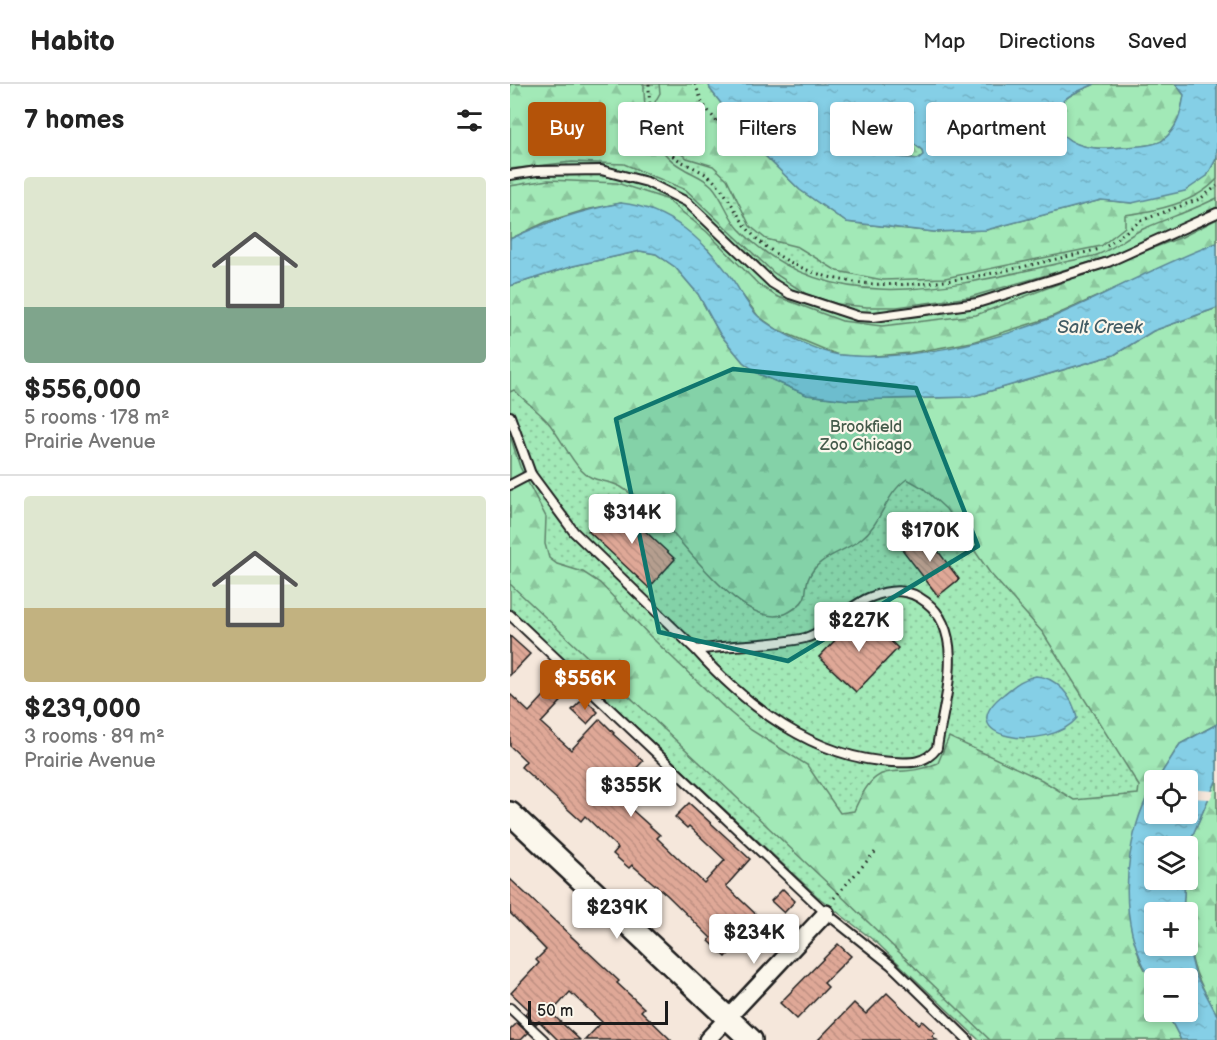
<!DOCTYPE html>
<html lang="en">
<head>
<meta charset="utf-8">
<style>
	body { margin:0; font-family:"Balsamiq Sans",sans-serif; background:#f6f6f6; color:#222; height:100vh; display:flex; flex-direction:column; font-size:22px; white-space:nowrap }
	* { box-sizing:border-box; margin:0 }
	p { font-size:20px; color:#767676 }
	.icon { flex:none; width:33px; height:33px; fill:none; stroke:currentColor; stroke-width:2; stroke-linecap:round; stroke-linejoin:round }
	.map { position:relative; flex:1; overflow:hidden }
	.panel { display:flex; flex-direction:column; background:#fff; width:510px }
	.panel>* { flex:none }
	.banner { position:absolute; left:18px; top:18px; width:570px; height:54px; display:flex; gap:12px }
	.controls { position:absolute; left:634px; top:686px; display:grid; gap:12px }
	.controls a { display:grid; place-items:center; width:54px; height:54px; border-radius:6px; background:#fff; box-shadow:0 3px 9px #0003; font-size:30px }
	.scale { position:absolute; left:18px; bottom:15px; width:140px; box-sizing:border-box; padding-left:6px; border:3px solid #1c1c1c; border-top:0; font-size:16px; line-height:21px; white-space:nowrap; color:#1c1c1c; -webkit-text-stroke:4px #fbf7ec; paint-order:stroke }
	.price { position:absolute; translate:-50% -51px; padding:0 14px; border-radius:6px; background:#fff; color:#222; font-size:20px; line-height:39px; filter:drop-shadow(0 2px 3px #0008) }
	.price::after { content:''; position:absolute; left:50%; top:36px; width:18px; height:14px; margin-left:-9px; background:inherit; clip-path:polygon(0 0,100% 0,50% 100%) }
	.price.on { background:#b45309; color:#fff }
	ul { padding:0; list-style:none }
	li { display:grid; align-content:center; gap:12px; height:318px; padding:0 24px }
	li+li { border-top:2px solid #e0e0e0 }
	li span { display:grid; place-items:center; height:186px; border-radius:6px; color:#555 }
	li>.icon { margin-inline-start:auto }
	span .icon { width:108px; height:108px; fill:#fffc; stroke-width:1 }
	li b { font-size:26px }
	h2 { display:flex; justify-content:space-between; align-items:center; height:72px; padding:0 24px; font-size:26px }
	.chip { padding:0 21px; border-radius:6px; background:#fff; box-shadow:0 3px 9px #0003; font-size:21px; line-height:54px }
	.chip.on { background:#b45309; color:#fff }
	header { display:flex; align-items:center; gap:36px; box-sizing:border-box; height:84px; padding:0 30px; background:#fff; border-bottom:2px solid #e0e0e0 }
	header strong { font-size:28px }
	nav { display:flex; gap:33px; margin-inline-start:auto; font-size:21px }
	main { display:flex; flex:1; min-height:0 }
	.map>svg:first-child { display:block }
	.green { fill:url(#green-dots); stroke:#5f826a; stroke-width:1.5; fill-rule:evenodd }
	.forest { fill:url(#forest-firs); stroke:#5f826a; stroke-width:1.5 }
	.water { fill:url(#water-ripples); stroke:#5b8795; stroke-width:1.5; fill-rule:evenodd }
	.pier { fill:#f5e7db }
	.building { fill:url(#building-back-hatch); stroke:#1c1c1c; stroke-width:1.5 }
	.lines { fill:none; stroke-linecap:round; stroke-linejoin:round }
	.lane-casing { stroke:#1c1c1c; stroke-width:12 }
	.street-casing { stroke:#1c1c1c; stroke-width:20 }
	.secondary-casing { stroke:#1c1c1c; stroke-width:26 }
	.path { stroke:#1c1c1c; stroke-width:3; stroke-dasharray:1.5 4.5; stroke-linecap:butt }
	.lane { stroke:#fbf7ec; stroke-width:8 }
	.street { stroke:#fbf7ec; stroke-width:15 }
	.secondary { stroke:#fbf7ec; stroke-width:21 }
	.marked { fill:#0f766e; fill-opacity:0.2; stroke:#0f766e; stroke-width:4.5; stroke-linejoin:round }
	.labels { text-anchor:middle; dominant-baseline:central; stroke-width:4.5; stroke-linejoin:round; paint-order:stroke }
	.park-label { font-size:16px; fill:#445a4a; stroke:#fbf7ec }
	.water-label { font-size:18px; font-style:italic; fill:#415b63; stroke:#fbf7ec }
</style>
</head>
<body>
<header>
<strong>Habito</strong>
<nav><a>Map</a><a>Directions</a><a>Saved</a></nav>
</header>
<main>
<section class="panel">
<h2>7 homes<svg class="icon" aria-label="filters" viewBox="0 0 24 24"><path d="M4 7h16M4 17h16"/><circle cx="9" cy="7" r="2"/><circle cx="15" cy="17" r="2"/></svg></h2>
<ul>
<li><span style="background:linear-gradient(#dfe7d0 70%,#7fa58c 0)"><svg class="icon" aria-label="home" viewBox="0 0 24 24"><path d="M3 11l9-7 9 7M6 9v11h12V9"/></svg></span><div><b>$556,000</b><p>5 rooms · 178 m²</p><p>Prairie Avenue</p></div></li>
<li><span style="background:linear-gradient(#dfe7d0 60%,#c2b280 0)"><svg class="icon" aria-label="home" viewBox="0 0 24 24"><path d="M3 11l9-7 9 7M6 9v11h12V9"/></svg></span><div><b>$239,000</b><p>3 rooms · 89 m²</p><p>Prairie Avenue</p></div></li>
</ul>
</section>
<div class="map">
<svg width="707" height="956" viewBox="0 0 707 956">
	<defs>
		<pattern id="green-dots" width="8" height="8" patternUnits="userSpaceOnUse" patternTransform="scale(1.5)"><rect width="8" height="8" fill="#a2e9b7"/><path d="M2 2h.1M6 6h.1" fill="none" stroke="#8bc79d" stroke-width="1.8" stroke-linecap="round"/></pattern>
		<pattern id="forest-firs" width="22" height="20" patternUnits="userSpaceOnUse" patternTransform="scale(1.5)"><rect width="22" height="20" fill="#a2e9b7"/><path d="M5 1l3.5 6h-7zM16 11l3.5 6h-7z" fill="#8bc79d"/></pattern>
		<pattern id="water-ripples" width="26" height="14" patternUnits="userSpaceOnUse" patternTransform="scale(1.5)"><rect width="26" height="14" fill="#85cfe6"/><path d="M2 4q2-2 4 0t4 0M15 11q2-2 4 0t4 0" fill="none" stroke="#72b1c5"/></pattern>
		<pattern id="building-back-hatch" width="6" height="6" patternUnits="userSpaceOnUse" patternTransform="scale(1.5)"><rect width="6" height="6" fill="#dfa897"/><path d="M-1 5l2 2M0 0l6 6M5-1l2 2" fill="none" stroke="#bf9082"/></pattern>
	</defs>
	<rect width="100%" height="100%" fill="#f5e7db"/>
	<filter id="ink" filterUnits="userSpaceOnUse"><feTurbulence type="fractalNoise" baseFrequency=".0167" numOctaves="2"/><feDisplacementMap in="SourceGraphic" scale="12" xChannelSelector="R" yChannelSelector="G"/><feConvolveMatrix kernelMatrix="1 2 1 2 8 2 1 2 1" color-interpolation-filters="sRGB"/></filter>
	<g filter="url(#ink)">
		<path class="green" d="M0 0H707V956H469L367 859 308 813 0 525ZM645 696H678V729H645ZM645 762H678V795H645ZM645 828H678V861H645ZM645 894H678V927H645Z"/>
		<g class="forest">
			<path d="M0 0H134C133 31 143 67 171 83 182 90 193 93 202 102 213 114 218 133 229 145 325 246 467 195 584 172 603 166 615 153 633 145 658 134 683 126 707 114V123L656 148 598 173 460 213 387 223H357L327 220 296 210 264 189 176 106 114 80 62 78 0 85Z"/>
			<path d="M149 0H199L200 5 239 56 290 106 336 138 424 148 476 146 591 116 622 119 697 92 707 73V95C686 119 645 127 615 131V143L591 162 435 194 373 196 327 187 288 163 256 155 240 142 217 95 203 82 177 74 164 65 153 50 145 18 150 9Z"/>
			<path d="M585 0H666L674 11C671 29 668 44 653 56 645 62 628 62 618 63 607 63 596 65 585 64 563 63 535 47 550 21 557 10 574 5 585 0Z"/>
			<path d="M359 32C379 39 395 53 412 66L413 71 408 75 388 73 355 45 351 38 354 33Z"/>
			<path d="M38 96 107 99 156 115 197 148 249 201 266 212 332 237 372 242 466 231 672 153 707 135V159L539 234 462 258 400 269 354 273 328 271 268 246 248 232 198 165 111 119 75 126 36 138 0 155V102Z"/>
			<path d="M130 167 146 170 165 183 188 210 210 250 233 278 249 290 297 311 339 316 460 313 604 271 643 247 707 224V640L670 660 637 712 628 740 621 772 618 816 622 848 630 876 645 905V927H656L671 956H480L327 808 0 500V351L10 383 36 433 35 460 39 474 47 480 73 488 90 499 140 552 216 625 241 646 297 681 330 729 344 727C369 668 382 699 428 679L439 653 532 696 564 716 628 710 629 702 533 549 480 489 436 425 413 404 397 395C375 410 372 439 351 455 336 467 313 471 302 488 289 506 306 512 279 528 239 551 180 466 156 442 144 429 127 413 111 403 98 395 82 399 71 386 58 372 50 352 37 337 27 326 15 317 4 306L0 308V202L63 182Z"/>
			<path d="M707 695V931C684 889 678 877 678 828H673L675 795H678V761Z"/>
		</g>
		<g class="water">
			<path d="M199 0H585C574 5 557 10 550 21 535 47 563 62 585 64 596 65 607 63 618 63 628 62 645 62 653 56 668 44 671 29 674 11L666 0H707V73L697 92 675 107 622 119 591 116 476 146 424 148 336 138 290 106 239 56 200 5ZM359 32C379 39 395 53 412 66L413 71 408 75 388 73 355 45 351 38 354 33Z"/>
			<path d="M111 119C160 124 195 157 223 196 231 208 239 224 249 233 267 248 309 269 331 271 395 278 482 258 541 234 597 210 650 180 707 159V224L643 247 604 271 460 313 339 316 297 311 249 290 233 278 210 250 188 210 165 183 146 170 130 167 63 182 0 202V155C36 138 72 126 111 119Z"/>
			<path d="M526 592C547 593 563 613 567 634 538 670 437 654 494 610 504 602 513 594 526 592Z"/>
			<path d="M707 640V695L678 762H645V795H675L673 828H645V861H678L685 890 707 931V956H671L656 927H678V894H645V905C636 887 627 869 622 849 611 803 620 738 645 699V729H678V696H647L670 660Z"/>
		</g>
		<path class="pier" d="M678 705 704 707 700 715 678 714Z"/>
		<g class="building">
			<path d="M105 419 165 475 139 504 78 447Z"/>
			<path d="M413 447 449 495 428 512 391 464Z"/>
			<path d="M351 529 388 564 346 608 309 573Z"/>
			<path d="M0 552 20 570 0 591Z"/>
			<path d="M48 597 60 608 31 639 61 666 90 635 104 649 103 650 133 677 103 709 150 751 147 754 194 799 215 776 179 742 177 744 165 733 179 719 240 775 216 802 251 835 216 873 199 857 201 854 157 811 122 781 119 784 103 770 108 764 75 732 71 737 11 683 16 677 0 662V610L19 628Z"/>
			<path d="M74 614 88 628 77 640 62 626Z"/>
			<path d="M0 795 109 897 107 899 134 924 131 927 161 956H75L92 938 60 908 41 929 70 956H48L29 937 26 940 15 930 19 926 1 909 29 879 26 876 36 866 0 829Z"/>
			<path d="M273 805 285 817 274 829 261 817Z"/>
			<path d="M328 860 341 872 314 899 318 903 287 935 270 919Z"/>
			<path d="M377 909 409 940 412 937 425 949 422 952 427 956H308L344 919 356 930Z"/>
			<path d="M7 939 18 949 11 956H0V946Z"/>
		</g>
		<g class="lines">
			<g class="lane-casing">
				<g id="lane">
					<path d="M0 91 27 87 91 86 137 98 177 118 262 199 280 210 347 232 364 233 467 219 598 178 707 129"/>
					<path d="M0 332 21 390"/>
					<path d="M0 401 21 390 64 448 186 566C222 560 260 562 295 554 317 548 339 521 361 513 381 505 398 504 416 518 458 550 433 620 427 664 415 680 400 679 382 678 304 674 236 622 186 566"/>
					<path d="M0 531 316 829 381 881 458 956"/>
					<path d="M0 924 34 956"/>
				</g>
			</g>
			<g class="street-casing">
				<path id="street" d="M197 956 316 829"/>
			</g>
			<g class="secondary-casing">
				<path id="secondary" d="M0 729 241 956"/>
			</g>
			<g class="path">
				<path d="M139 0C139 26 142 58 166 74 179 83 194 86 205 98 222 115 229 139 248 156 340 237 486 187 591 165"/>
				<path d="M185 0 193 20 228 65 253 43"/>
				<path d="M597 162 630 137 690 115 707 102"/>
				<path d="M324 814 366 767"/>
			</g>
			<use href="#lane" class="lane"/>
			<use href="#street" class="street"/>
			<use href="#secondary" class="secondary"/>
		</g>
	</g>
	<path class="marked" d="M223 285 406 304 468 462 278 577 149 548 106 335Z"/>
	<g class="labels">
		<g class="park-label">
			<text x="356" y="343">Brookfield<tspan x="356" dy="18">Zoo Chicago</tspan></text>
		</g>
		<g class="water-label">
			<text x="590" y="243">Salt Creek</text>
		</g>
	</g>
</svg>
<div class="controls">
<a><svg class="icon" aria-label="locate" viewBox="0 0 24 24"><circle cx="12" cy="12" r="6"/><path d="M12 2v4M12 18v4M2 12h4M18 12h4"/></svg></a>
<a><svg class="icon" aria-label="layers" viewBox="0 0 24 24"><path d="M12 4l9 5-9 5-9-5zM3 14l9 5 9-5"/></svg></a>
<a>+</a>
<a>−</a>
</div>
<div class="scale">50 m</div>
<b class="price" style="left:122px;top:461px">$314K</b>
<b class="price" style="left:420px;top:479px">$170K</b>
<b class="price" style="left:349px;top:569px">$227K</b>
<b class="price on" style="left:75px;top:627px">$556K</b>
<b class="price" style="left:121px;top:734px">$355K</b>
<b class="price" style="left:107px;top:856px">$239K</b>
<b class="price" style="left:244px;top:881px">$234K</b>
<div class="banner">
<a class="chip on">Buy</a>
<a class="chip">Rent</a>
<a class="chip">Filters</a>
<a class="chip">New</a>
<a class="chip">Apartment</a>
</div>
</div>
</main>
</body>
</html>
